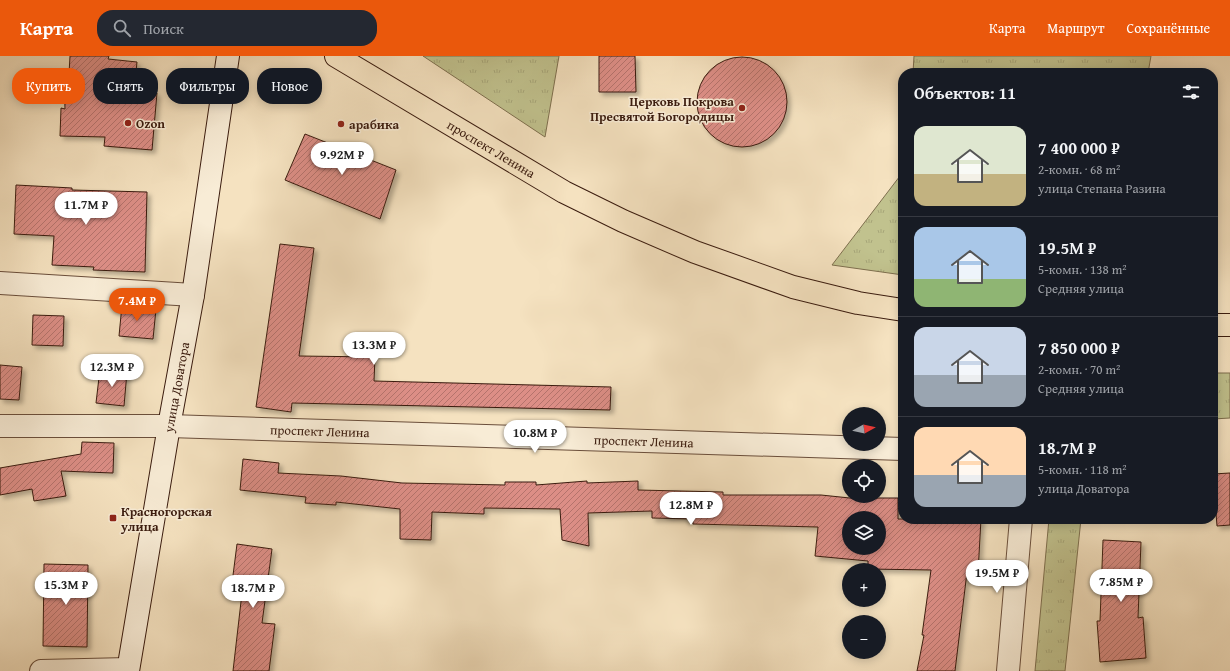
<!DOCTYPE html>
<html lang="ru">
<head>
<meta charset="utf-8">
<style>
	body { margin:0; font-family:"Gentium Book Plus",serif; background:#242831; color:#f1f3f6; height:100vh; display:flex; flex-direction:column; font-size:15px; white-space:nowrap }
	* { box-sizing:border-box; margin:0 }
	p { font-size:13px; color:#9ea1a6 }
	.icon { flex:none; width:22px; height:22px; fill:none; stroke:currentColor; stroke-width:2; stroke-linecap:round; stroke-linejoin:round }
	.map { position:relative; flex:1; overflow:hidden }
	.side { position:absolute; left:898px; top:12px; width:320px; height:456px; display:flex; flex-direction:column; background:#171b24; border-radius:16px; box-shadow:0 2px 10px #0003 }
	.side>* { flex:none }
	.guide { position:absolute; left:12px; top:12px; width:380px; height:36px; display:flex; gap:8px }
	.needle { width:26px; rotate:82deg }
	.tools { position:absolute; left:842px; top:351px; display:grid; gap:8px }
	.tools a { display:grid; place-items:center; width:44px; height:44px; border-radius:50%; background:#171b24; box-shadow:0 2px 10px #0003; font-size:20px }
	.price { position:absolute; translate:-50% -34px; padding:0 9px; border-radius:14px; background:#fff; color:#222; font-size:13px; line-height:26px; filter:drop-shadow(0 1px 2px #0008) }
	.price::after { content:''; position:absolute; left:50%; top:24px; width:12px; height:9px; margin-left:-6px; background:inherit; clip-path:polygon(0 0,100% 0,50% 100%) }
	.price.active { background:#ea580c; color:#fff }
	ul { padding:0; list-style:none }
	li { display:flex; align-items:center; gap:12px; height:100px; padding:0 16px }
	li+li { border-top:1px solid #363941 }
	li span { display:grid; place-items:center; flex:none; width:112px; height:80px; border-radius:12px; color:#555 }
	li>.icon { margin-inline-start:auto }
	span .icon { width:48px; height:48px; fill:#fffc; stroke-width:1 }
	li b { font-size:17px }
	h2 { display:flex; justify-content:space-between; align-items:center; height:48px; padding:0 16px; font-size:17px }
	.pill { padding:0 14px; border-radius:16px; background:#171b24; box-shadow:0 2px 10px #0003; font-size:14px; line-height:36px }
	.pill.active { background:#ea580c; color:#fff }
	header { display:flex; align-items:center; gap:24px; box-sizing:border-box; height:56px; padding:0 20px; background:#ea580c; color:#fff }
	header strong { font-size:19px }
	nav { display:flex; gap:22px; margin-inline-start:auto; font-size:14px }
	.search { width:280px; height:36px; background:#242831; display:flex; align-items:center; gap:10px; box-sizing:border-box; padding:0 14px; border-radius:16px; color:#9ea1a6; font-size:15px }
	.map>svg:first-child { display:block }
	.park { fill:url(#park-tufts); stroke:#7e6f4e }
	.building { fill:url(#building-hatch); stroke:#3b1c0f; fill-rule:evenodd; filter:url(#shadow) }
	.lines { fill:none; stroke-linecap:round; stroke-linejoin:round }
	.minor-casing { stroke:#6a4e3b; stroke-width:24 }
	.secondary-casing { stroke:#3b1c0f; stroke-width:24 }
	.primary-casing { stroke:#3b1c0f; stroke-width:24 }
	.minor { stroke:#f8ecd6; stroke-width:22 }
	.secondary { stroke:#f8ecd6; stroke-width:22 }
	.primary { stroke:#f5e2c0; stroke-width:22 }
	.poi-dot { fill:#8f2418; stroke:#f8ecd6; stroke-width:1.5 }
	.labels { text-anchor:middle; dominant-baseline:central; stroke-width:3; stroke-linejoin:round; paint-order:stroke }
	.poi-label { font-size:13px; font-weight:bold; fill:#3b1c0f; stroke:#f8ecd6; text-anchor:start }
	.street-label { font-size:13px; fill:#3b1c0f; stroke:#f8ecd6 }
</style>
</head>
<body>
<header>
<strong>Карта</strong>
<div class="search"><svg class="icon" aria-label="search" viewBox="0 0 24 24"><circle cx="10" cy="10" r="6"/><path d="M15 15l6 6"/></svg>Поиск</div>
<nav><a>Карта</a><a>Маршрут</a><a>Сохранённые</a></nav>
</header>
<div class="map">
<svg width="1230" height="615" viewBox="0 0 1230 615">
	<defs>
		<pattern id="park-tufts" width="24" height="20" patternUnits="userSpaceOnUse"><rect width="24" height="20" fill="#c1c28e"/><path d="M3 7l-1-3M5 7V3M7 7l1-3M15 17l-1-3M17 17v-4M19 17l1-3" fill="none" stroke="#a7a679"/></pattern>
		<pattern id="building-hatch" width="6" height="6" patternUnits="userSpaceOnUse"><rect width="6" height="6" fill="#dc8e86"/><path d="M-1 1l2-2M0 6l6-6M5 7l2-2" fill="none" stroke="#b4736c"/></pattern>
		<filter id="shadow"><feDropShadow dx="3.5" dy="3.5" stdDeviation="2" flood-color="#0004"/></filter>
	</defs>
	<rect width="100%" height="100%" fill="#f5e2c0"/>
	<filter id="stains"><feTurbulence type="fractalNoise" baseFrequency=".005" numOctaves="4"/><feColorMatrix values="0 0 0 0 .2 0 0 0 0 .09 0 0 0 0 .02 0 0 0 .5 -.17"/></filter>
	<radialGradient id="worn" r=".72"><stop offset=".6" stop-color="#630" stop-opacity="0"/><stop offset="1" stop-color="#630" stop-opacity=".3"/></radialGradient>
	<g class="park">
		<path d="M423 0H559L545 81Z"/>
		<path d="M914 0H1151L1148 17H913Z"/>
		<path d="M903 116V219L832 209Z"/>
		<path d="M1213 317H1230V362L1213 363Z"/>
		<path d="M1049 463H1081L1065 615H1035Z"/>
	</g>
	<g class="building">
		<path d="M70 0H109L108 3 137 6 134 35 157 37 152 94 104 90 105 81 60 80 61 52 65 53 64 18H69Z"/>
		<path d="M599 0H635L636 36H599Z"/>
		<circle cx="742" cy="46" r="45"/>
		<path d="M305 78 396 114 380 163 285 124Z"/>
		<path d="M16 129 72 132V134L147 136 145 216 93 214 94 211 52 209 54 180 14 178Z"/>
		<path d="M280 188 314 192 299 300 375 301 374 325 611 331 610 354 292 347 291 356 256 351Z"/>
		<path d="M122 249 156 253 153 283 119 280Z"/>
		<path d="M33 259 64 260 63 290 32 289Z"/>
		<path d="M0 309 22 311 19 344 0 343Z"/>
		<path d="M100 313 127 316 124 350 96 347Z"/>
		<path d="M82 386 114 387 113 417 61 415 66 440 34 445 32 433 0 439V412L81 398Z"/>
		<path d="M243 403 279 407 278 417 341 420 402 427 505 429V426H536V429L587 425V427L638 425V434L723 436V439H821L869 444V442H898V463H981L978 517 967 516 955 615H917L924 579H922L931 514 868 513V505L815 500 818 471 693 468V463L652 462V455L588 457 589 490 562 484 560 453 484 452V458L432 456 431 484 400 483V453L336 446V449L305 447 306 441 240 434ZM849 462H879V492H849Z"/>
		<path d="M1230 417V469L1217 470 1213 418Z"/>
		<path d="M1103 484 1141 486 1138 562 1143 561 1146 602 1100 606 1097 565H1100Z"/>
		<path d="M237 488 272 493 262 567 275 568 269 615H233L242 537 231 535Z"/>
		<path d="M44 508 88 509 87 591 43 590Z"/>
	</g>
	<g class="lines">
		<g class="minor-casing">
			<g id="minor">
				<path d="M0 227 193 239"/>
				<path id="s1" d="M0 370H169L903 393"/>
				<path d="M41 615 128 613"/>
				<path d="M1008 615 1021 463"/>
			</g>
		</g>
		<g class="secondary-casing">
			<g id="secondary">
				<path id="s2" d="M128 615 169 370 193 239 228 0"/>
			</g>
		</g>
		<g class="primary-casing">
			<g id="primary">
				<path id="s3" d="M336 0 564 136 623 165 695 196 793 231 858 247 903 254"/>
				<path d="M1213 269H1230"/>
			</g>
		</g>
		<use href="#minor" class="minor"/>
		<use href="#secondary" class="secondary"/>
		<use href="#primary" class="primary"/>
	</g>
	<g class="poi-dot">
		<circle cx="742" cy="52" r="4"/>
		<circle cx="128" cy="67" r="4"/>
		<circle cx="341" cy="68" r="4"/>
		<rect x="109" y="458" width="8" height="8" rx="2"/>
	</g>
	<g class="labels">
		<g class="poi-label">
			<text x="734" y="45" text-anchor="end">Церковь Покрова<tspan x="734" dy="15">Пресвятой Богородицы</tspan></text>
			<text x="136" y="67">Ozon</text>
			<text x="349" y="68">арабика</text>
			<text x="121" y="455">Красногорская<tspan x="121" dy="15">улица</tspan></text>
		</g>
		<g class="street-label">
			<text stroke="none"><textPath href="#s3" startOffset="181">проспект Ленина</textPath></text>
			<text stroke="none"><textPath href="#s2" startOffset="288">улица Доватора</textPath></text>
			<text stroke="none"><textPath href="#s1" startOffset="320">проспект Ленина</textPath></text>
			<text stroke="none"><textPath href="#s1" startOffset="644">проспект Ленина</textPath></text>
		</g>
	</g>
	<rect width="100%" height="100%" filter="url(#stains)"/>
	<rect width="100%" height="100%" fill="url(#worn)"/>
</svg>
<div class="tools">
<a><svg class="needle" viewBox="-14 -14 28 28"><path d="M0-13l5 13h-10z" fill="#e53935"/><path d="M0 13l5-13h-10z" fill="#9ea1a6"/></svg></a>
<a><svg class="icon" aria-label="locate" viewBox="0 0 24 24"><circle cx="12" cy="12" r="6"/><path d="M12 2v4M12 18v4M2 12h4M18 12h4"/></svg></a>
<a><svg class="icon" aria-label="layers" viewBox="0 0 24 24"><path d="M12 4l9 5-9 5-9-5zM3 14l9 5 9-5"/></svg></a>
<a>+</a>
<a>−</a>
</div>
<b class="price" style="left:342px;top:120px">9.92M ₽</b>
<b class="price" style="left:86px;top:170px">11.7M ₽</b>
<b class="price active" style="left:137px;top:266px">7.4M ₽</b>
<b class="price" style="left:374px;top:310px">13.3M ₽</b>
<b class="price" style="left:112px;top:332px">12.3M ₽</b>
<b class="price" style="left:535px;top:398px">10.8M ₽</b>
<b class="price" style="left:691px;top:470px">12.8M ₽</b>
<b class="price" style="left:997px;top:538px">19.5M ₽</b>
<b class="price" style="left:1121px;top:547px">7.85M ₽</b>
<b class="price" style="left:66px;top:550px">15.3M ₽</b>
<b class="price" style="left:253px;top:553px">18.7M ₽</b>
<div class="guide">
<a class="pill active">Купить</a>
<a class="pill">Снять</a>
<a class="pill">Фильтры</a>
<a class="pill">Новое</a>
</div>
<section class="side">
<h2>Объектов: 11<svg class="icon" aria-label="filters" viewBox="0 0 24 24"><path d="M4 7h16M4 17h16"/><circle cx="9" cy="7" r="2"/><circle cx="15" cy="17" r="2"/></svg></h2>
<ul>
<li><span style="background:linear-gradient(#dfe7d0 60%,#c2b280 0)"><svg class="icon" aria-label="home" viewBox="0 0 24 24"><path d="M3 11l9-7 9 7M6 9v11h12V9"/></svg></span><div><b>7 400 000 ₽</b><p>2-комн. · 68 m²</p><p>улица Степана Разина</p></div></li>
<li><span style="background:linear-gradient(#a9c7e8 65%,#8fb573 0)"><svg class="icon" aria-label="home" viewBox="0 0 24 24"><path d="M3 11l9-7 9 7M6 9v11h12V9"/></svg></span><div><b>19.5M ₽</b><p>5-комн. · 138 m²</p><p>Средняя улица</p></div></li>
<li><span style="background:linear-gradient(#c9d6e8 60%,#9aa5b1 0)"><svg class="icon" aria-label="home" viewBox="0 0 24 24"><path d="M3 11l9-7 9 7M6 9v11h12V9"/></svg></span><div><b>7 850 000 ₽</b><p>2-комн. · 70 m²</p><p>Средняя улица</p></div></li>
<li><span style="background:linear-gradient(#ffd9b3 60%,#9aa5b1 0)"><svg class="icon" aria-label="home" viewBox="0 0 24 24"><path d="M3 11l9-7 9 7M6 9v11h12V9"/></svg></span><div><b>18.7M ₽</b><p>5-комн. · 118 m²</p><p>улица Доватора</p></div></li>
</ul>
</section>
</div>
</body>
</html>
